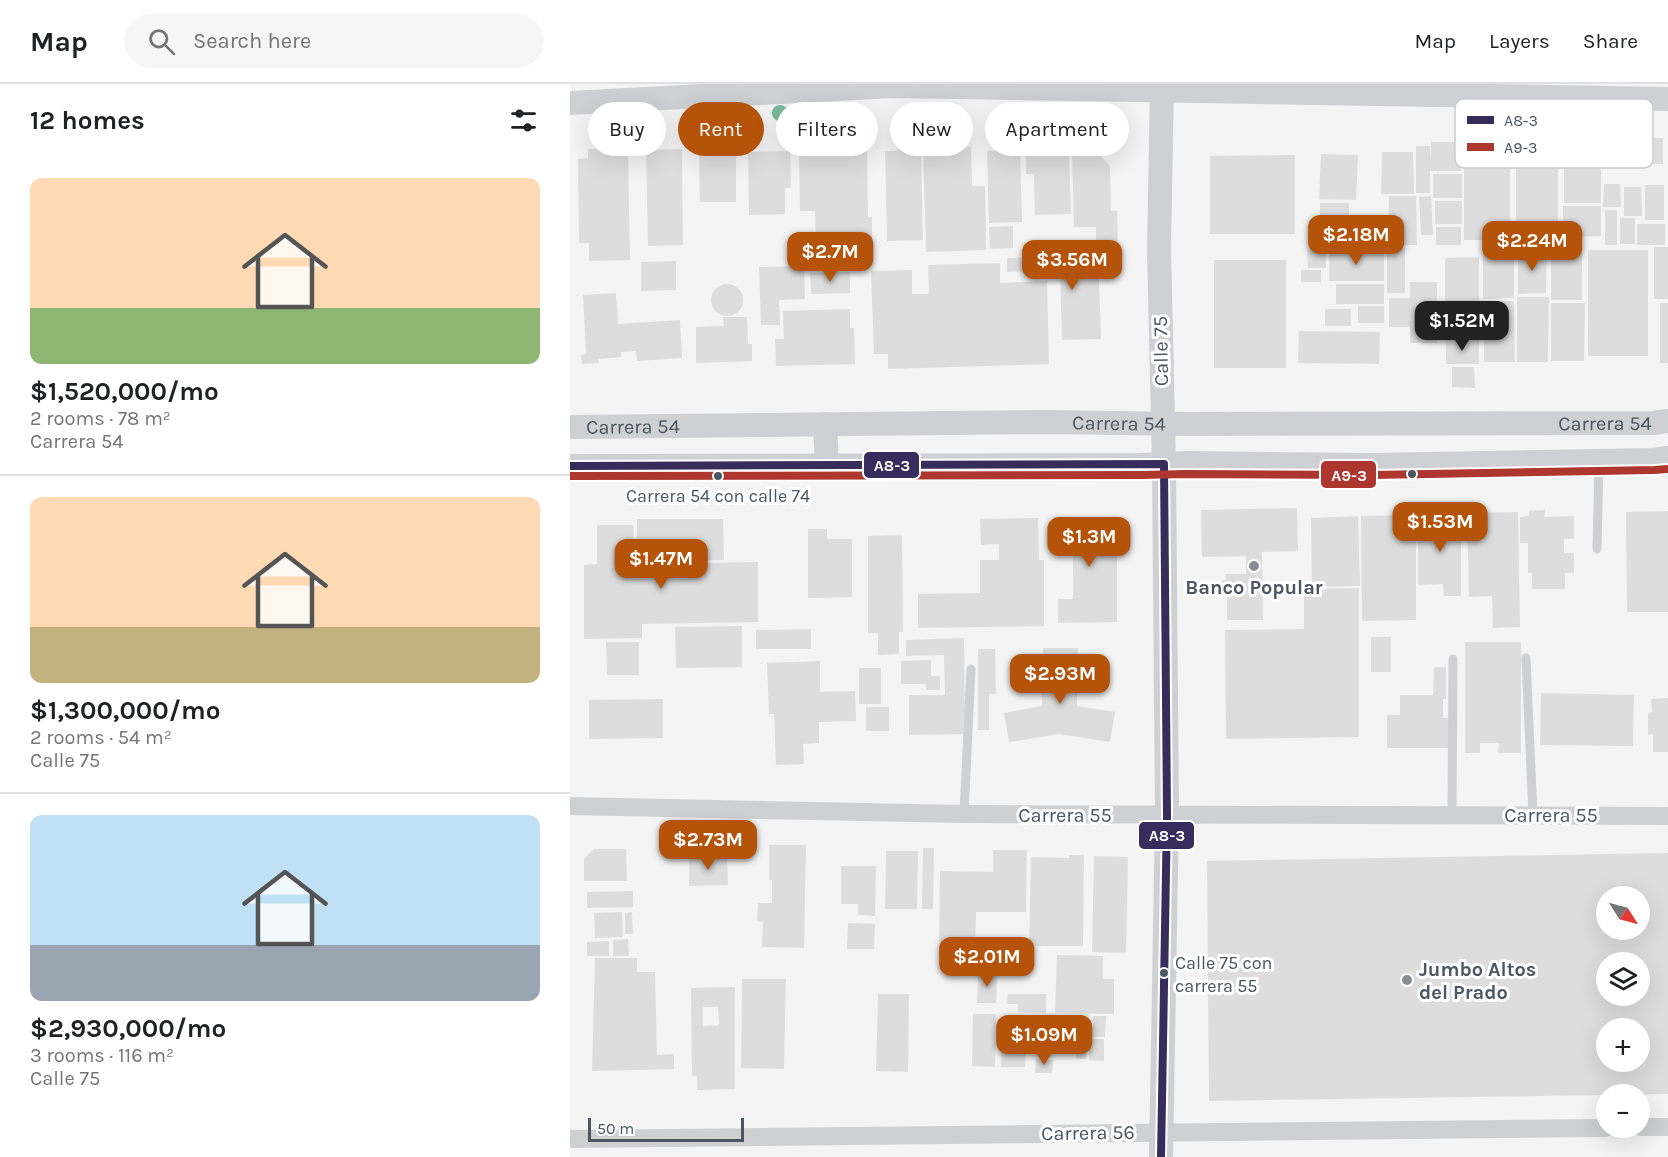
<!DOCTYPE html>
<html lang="en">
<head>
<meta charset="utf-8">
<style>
	body { margin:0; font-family:Karla,sans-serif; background:#f6f6f6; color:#202124; height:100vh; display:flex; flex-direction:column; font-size:22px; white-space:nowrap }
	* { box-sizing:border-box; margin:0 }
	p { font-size:20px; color:#757577 }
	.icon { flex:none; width:33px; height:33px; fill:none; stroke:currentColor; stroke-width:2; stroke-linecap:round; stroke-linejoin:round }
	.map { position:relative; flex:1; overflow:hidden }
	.side { display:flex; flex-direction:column; background:#fff; width:570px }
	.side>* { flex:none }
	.guide { position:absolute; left:18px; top:18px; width:570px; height:54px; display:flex; gap:12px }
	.needle { width:39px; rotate:126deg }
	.buttons { position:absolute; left:1026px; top:802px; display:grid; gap:12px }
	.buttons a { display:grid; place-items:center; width:54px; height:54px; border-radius:50%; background:#fff; box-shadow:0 6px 24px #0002; font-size:30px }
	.scale { position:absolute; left:18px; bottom:15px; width:156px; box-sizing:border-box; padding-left:6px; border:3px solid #4a5661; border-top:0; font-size:16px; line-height:21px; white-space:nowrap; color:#4a5661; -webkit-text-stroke:4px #fff; paint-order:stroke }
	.price { position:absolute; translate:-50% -51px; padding:0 14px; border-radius:12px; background:#b45309; color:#fff; font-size:20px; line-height:39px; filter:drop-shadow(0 2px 3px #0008) }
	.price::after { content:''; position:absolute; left:50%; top:36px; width:18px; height:14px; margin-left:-9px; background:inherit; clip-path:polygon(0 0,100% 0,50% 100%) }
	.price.current { background:#222; color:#fff }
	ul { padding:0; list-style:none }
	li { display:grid; align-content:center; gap:12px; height:318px; padding:0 30px }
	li+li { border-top:2px solid #e0e0e0 }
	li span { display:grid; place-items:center; height:186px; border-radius:12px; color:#555 }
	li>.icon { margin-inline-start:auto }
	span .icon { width:108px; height:108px; fill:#fffc; stroke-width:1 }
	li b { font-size:26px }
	h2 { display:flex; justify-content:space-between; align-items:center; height:72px; padding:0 30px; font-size:26px }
	.pill { padding:0 21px; border-radius:27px; background:#fff; box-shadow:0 6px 24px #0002; font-size:21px; line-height:54px }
	.pill.current { background:#b45309; color:#fff }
	header { display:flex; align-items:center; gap:36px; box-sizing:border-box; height:84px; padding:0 30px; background:#fff; border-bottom:2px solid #e0e0e0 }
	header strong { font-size:28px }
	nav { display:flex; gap:33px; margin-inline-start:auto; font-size:21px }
	.search { width:420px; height:54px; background:#f6f6f6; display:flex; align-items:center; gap:15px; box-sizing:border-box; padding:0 21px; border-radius:33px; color:#757577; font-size:22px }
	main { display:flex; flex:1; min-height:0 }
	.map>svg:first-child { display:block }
	.building { fill:#ddddde; fill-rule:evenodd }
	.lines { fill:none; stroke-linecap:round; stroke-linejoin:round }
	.lane { stroke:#ced0d2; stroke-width:9 }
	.street { stroke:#ced0d2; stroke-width:18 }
	.secondary { stroke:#ced0d4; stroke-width:24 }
	.bus-1-casing { stroke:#fff; stroke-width:12 }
	.bus-2-casing { stroke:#fff; stroke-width:12 }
	.bus-1 { stroke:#362d5c; stroke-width:8 }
	.bus-2 { stroke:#ad372e; stroke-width:8 }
	.tree { fill:#7ab899 }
	.bus-dot { fill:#4a5661; stroke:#fff; stroke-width:2 }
	.poi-dot { fill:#868d94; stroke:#fff; stroke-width:2 }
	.labels { text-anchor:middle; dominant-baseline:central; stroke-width:6; stroke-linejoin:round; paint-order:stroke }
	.bus-label { font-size:18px; fill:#4a5661; stroke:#fff }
	.street-label { font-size:20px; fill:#4a5661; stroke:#fff }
	.poi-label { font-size:20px; font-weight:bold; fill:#4a5661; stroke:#fff }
	.key { fill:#fff; stroke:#c9ccd0; stroke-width:1.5 }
	.key-label { font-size:16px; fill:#4a5661 }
	.line-badge { stroke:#fff; stroke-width:2 }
	.badge-label { font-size:16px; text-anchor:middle; font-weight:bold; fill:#fff }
</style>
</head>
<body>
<header>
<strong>Map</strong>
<div class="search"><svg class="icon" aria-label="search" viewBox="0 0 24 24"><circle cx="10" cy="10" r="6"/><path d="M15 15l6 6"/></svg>Search here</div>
<nav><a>Map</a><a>Layers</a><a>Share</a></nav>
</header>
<main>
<section class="side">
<h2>12 homes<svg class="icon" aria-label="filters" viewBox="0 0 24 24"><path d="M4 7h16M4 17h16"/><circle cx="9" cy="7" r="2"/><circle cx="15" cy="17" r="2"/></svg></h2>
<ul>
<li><span style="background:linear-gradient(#ffd9b3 70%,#8fb573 0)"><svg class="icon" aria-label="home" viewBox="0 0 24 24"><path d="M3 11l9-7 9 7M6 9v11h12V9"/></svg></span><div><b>$1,520,000/mo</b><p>2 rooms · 78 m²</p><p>Carrera 54</p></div></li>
<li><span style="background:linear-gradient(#ffd9b3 70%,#c2b280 0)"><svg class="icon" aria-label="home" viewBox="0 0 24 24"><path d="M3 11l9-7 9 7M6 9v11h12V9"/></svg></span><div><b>$1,300,000/mo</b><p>2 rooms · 54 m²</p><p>Calle 75</p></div></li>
<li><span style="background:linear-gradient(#bfe0f5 70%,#9aa5b1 0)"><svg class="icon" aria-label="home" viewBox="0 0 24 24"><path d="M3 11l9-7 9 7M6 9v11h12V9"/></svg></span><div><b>$2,930,000/mo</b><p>3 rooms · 116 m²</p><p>Calle 75</p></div></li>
</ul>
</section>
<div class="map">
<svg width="1098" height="1073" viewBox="0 0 1098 1073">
	<rect width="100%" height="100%" fill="#f4f4f4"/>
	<g class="building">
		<path d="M149 45V62L118 63 117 46Z"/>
		<rect x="994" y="48" width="37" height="71"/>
		<rect x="1056" y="54" width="37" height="26"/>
		<path d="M254 57H274V63L297 62 298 133H302V159L246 161 245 127H230L229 64 254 63Z"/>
		<path d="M963 57H988V154H946V69H963Z"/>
		<path d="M861 58H891V87H860V109H846V62H860L861 77Z"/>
		<rect x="894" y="59" width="46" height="97"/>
		<path d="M334 60 339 62 342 66H351L353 156 317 157 315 67H326L328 63Z"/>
		<path d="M401 63 402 102H415L416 166 356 168 353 64Z"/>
		<path d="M58 64 60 176 19 177V159H9L8 75 18 74V65Z"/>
		<path d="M112 65 113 161 78 162 76 66Z"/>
		<path d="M166 66V118H130L129 67Z"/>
		<path d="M450 66 452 138 419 139 417 67Z"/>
		<path d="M220 67 221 104H215V130L179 131 178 68Z"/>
		<path d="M812 68H843L844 110H811Z"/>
		<path d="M528 69 540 82 541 127H547L548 160 526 161V143H504L502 70Z"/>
		<path d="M751 70 788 71 786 116 749 115Z"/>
		<path d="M499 71 501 130 465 131 464 90H456V72Z"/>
		<path d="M725 71V150H640V72Z"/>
		<rect x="863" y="90" width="29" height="24"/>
		<path d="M1034 100H1050L1051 123H1033Z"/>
		<rect x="1075" y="101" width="19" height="35"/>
		<path d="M1054 103H1071L1072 132H1054Z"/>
		<path d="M819 112H846L847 161H818Z"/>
		<path d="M861 112 863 151H851L849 113Z"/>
		<rect x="865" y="117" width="27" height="23"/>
		<path d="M750 119H779V150H810V165L750 164Z"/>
		<path d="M993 122H1031V152L993 153Z"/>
		<rect x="1035" y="126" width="12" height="35"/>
		<rect x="1050" y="134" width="15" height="26"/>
		<rect x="1067" y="140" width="28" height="21"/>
		<path d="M443 142V164L420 165 419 143Z"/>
		<rect x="866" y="143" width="25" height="18"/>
		<rect x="1084" y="163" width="14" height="52"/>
		<rect x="817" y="164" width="18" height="45"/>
		<path d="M913 164H944V214L913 215Z"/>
		<path d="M737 166H756V184H738Z"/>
		<path d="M977 166 976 209 948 210V167Z"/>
		<rect x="981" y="166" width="31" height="50"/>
		<rect x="1018" y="166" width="60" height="106"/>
		<rect x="759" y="167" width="55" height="30"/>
		<path d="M300 170V183L265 184V171Z"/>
		<path d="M528 171 531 255 492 256 490 186 437 188V174Z"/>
		<path d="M909 173V252H875V174Z"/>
		<rect x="644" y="176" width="72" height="108"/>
		<path d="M106 177V206L71 207V178Z"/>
		<path d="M430 179V199L477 197 479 280 318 285V270H304L301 187 342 186V210H359L358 181Z"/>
		<path d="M234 182 235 215 209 216 210 241H191L189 183Z"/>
		<rect x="731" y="186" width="20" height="12"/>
		<path d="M280 188V209L241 210 240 189Z"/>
		<path d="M840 198H867V259H840V243H819V214H840Z"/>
		<rect x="766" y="200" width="48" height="20"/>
		<circle cx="157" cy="216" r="16"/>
		<path d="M46 209 48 240 110 236 112 274 67 277 66 267 51 268V273L28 275 29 279 12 280 11 271 16 270 13 211Z"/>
		<path d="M947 213H979L978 278H947Z"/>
		<path d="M914 217H944L945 278H914Z"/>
		<path d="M981 219H1015L1014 277H981Z"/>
		<rect x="1090" y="219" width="8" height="60"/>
		<rect x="788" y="222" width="26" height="17"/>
		<path d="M280 225V244H284L285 280 206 282 205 255H214L213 227Z"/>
		<rect x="755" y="225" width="26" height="17"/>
		<path d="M153 233H177L178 260H182V277L126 279V243L154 242Z"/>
		<path d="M729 247 810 248 809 280 728 279Z"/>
		<rect x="876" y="255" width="33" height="25"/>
		<path d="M882 283H904L905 304 882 303Z"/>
		<path d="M727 424 728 467 692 468 693 536H657V511H652V496H656V490H676V472L632 473 631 426Z"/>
		<path d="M975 426 974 433 1004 432V455H994V469H1004V489H995V505H962V489H958V459H950V433L959 432V427Z"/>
		<path d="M1098 427V528H1057L1056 428Z"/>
		<path d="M948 428 950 543 923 544 922 512 899 513 897 429Z"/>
		<path d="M846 431V536L792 537 791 432Z"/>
		<path d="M788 432 790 502 742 503 741 434Z"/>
		<path d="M848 432H891V512H874L873 500 848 501Z"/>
		<path d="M484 433H547V538L488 539V515H503V468H484Z"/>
		<path d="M468 434 469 476H474V542L348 544V510L410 509V476H429V460L411 461 410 435Z"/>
		<path d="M67 435H153L154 476 67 477Z"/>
		<path d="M27 441H63L64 480 188 478V538L72 540V554L14 555V481L27 480Z"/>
		<path d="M238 445H257V455H282V513L238 514Z"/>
		<path d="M332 451 333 548H329V570L308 571V549H298V452Z"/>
		<path d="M789 504V653L656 655 655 546 734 545V505Z"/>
		<path d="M172 542V583L106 584 105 543Z"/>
		<path d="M241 545V565H186V546Z"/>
		<rect x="801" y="553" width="20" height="35"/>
		<path d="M394 554 395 650 339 651V611H375L374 571 336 572V556Z"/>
		<path d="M36 558H69V591H37Z"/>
		<path d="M895 558H951V669H928L929 659H910V669H895Z"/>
		<path d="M473 564H508L507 622 545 628 540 658 489 650 439 658 434 629 472 622Z"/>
		<path d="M408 565H425L426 610H419V646H408Z"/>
		<path d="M361 576V592H370V606H356V600H331V577Z"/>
		<path d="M250 577V608L285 607 286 637 249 638V659L233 660 234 680 206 681 204 630H199L197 579Z"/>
		<path d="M864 583H876V615H873V634H878V664H817V631H830V611H863Z"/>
		<rect x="289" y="584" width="22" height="36"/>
		<path d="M971 609 1064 611 1063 662 970 661Z"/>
		<path d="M1098 614V668H1083V650L1078 651V629L1082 628 1081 615Z"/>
		<path d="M93 615V654L19 655V616Z"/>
		<rect x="296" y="623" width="23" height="24"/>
		<path d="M199 761H236L234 864 192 863 193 838 187 837 188 819H202V796H199Z"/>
		<path d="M353 764H364L363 825H352Z"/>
		<path d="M24 765H56L57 797H14V775Z"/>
		<path d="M423 766H457L456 828H406L405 872 369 871 370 787 423 788Z"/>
		<path d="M316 767H348L347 825H315Z"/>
		<path d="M1098 769V1010L639 1017 637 777ZM1036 813H1070V846H1036ZM1036 879H1070V912H1036ZM1036 945H1070V978H1036Z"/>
		<path d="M157 771 158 801 119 802V772Z"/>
		<path d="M499 771H514L513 862H459L461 773 499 774Z"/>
		<path d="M524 772 558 773 556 869 522 868Z"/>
		<path d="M271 782H306L305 832 288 831V820H271Z"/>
		<path d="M63 807V823L17 824V808Z"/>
		<path d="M52 828 53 853 25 854 24 829Z"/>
		<path d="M62 828 63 850H55V829Z"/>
		<path d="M278 839 305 840 304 865H277Z"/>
		<path d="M58 855 59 872H43V856Z"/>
		<path d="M39 857V872H17V858Z"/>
		<path d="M487 871 533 872V895H544V930L485 929Z"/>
		<path d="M25 874H67V888H85L87 971 104 970V985L22 987Z"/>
		<path d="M408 889H427L426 919H407Z"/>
		<path d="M172 895H216L214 985 171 984Z"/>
		<path d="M165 903V1005L127 1006V992H122L121 904ZM133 923H148L149 941 133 942Z"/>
		<path d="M308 910H339L338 988 306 987Z"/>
		<path d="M438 910H476V929L448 928V920H437Z"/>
		<path d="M403 930H426L425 983 402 982Z"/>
		<path d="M523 932H536L535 953H516V975H506V944H523Z"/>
		<path d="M458 944 483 945 482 968 458 967Z"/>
		<path d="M519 955H534V977L519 976Z"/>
		<path d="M431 959H456L455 983H431Z"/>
		<path d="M466 975 483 976 482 989H465Z"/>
	</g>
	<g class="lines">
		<g class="lane">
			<path d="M1027 465 1029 379"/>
			<path d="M956 574 963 731"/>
			<path d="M394 730 401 585"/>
			<path d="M882 731 883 575"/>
		</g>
		<g class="street">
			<path d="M0 722 394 730 1098 732"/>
			<path d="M1070 1043H1098"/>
			<path d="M0 1055 1036 1044"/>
		</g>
		<g class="secondary">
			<path d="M0 19 323 2 1098 15"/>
			<path d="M255 340 257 382"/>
			<path id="s1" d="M0 343 477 338 616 340 1084 339 1098 337"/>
			<path d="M0 382 571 381 616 379 801 381 1084 376 1098 374"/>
			<path d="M591 1073 597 731 594 380 589 165 592 0"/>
		</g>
		<g class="bus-1-casing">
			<path id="bus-1" d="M0 382 594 380 597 731 591 1073"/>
		</g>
		<g class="bus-2-casing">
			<path id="bus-2" d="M0 392 571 391 616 390 801 391 1084 386 1098 385"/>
		</g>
		<use href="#bus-1" class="bus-1"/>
		<use href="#bus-2" class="bus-2"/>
	</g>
	<g class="tree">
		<circle cx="210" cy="29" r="8"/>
		<circle cx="299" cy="42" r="8"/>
		<circle cx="348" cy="42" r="8"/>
	</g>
	<g class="bus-dot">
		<circle cx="842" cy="390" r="5"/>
		<circle cx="148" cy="392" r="5"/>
		<circle cx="594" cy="889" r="5"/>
	</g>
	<g class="poi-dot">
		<circle cx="684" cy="482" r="6"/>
		<circle cx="837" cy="896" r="6"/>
	</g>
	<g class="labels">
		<g class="bus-label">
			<text x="148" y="412">Carrera 54 con calle 74</text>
			<text x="605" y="879" text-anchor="start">Calle 75 con<tspan x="605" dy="23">carrera 55</tspan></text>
		</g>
		<g class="street-label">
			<text transform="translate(591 267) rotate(-91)">Calle 75</text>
			<text stroke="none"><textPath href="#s1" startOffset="549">Carrera 54</textPath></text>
			<text stroke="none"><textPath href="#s1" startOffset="1035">Carrera 54</textPath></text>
			<text stroke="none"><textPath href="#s1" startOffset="63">Carrera 54</textPath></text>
			<text x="495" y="731">Carrera 55</text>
			<text x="981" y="731">Carrera 55</text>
			<text transform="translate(518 1049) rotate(-1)">Carrera 56</text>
		</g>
		<g class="poi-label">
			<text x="684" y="503">Banco Popular</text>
			<text x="849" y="885" text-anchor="start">Jumbo Altos<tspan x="849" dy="23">del Prado</tspan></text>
		</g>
	</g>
	<rect x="885" y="15" width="198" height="69" rx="9" class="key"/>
	<rect x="897" y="32" width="27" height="8" fill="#362d5c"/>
	<rect x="897" y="59" width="27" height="8" fill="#ad372e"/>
	<g class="key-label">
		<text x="934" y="42">A8-3</text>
		<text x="934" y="69">A9-3</text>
	</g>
	<g class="line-badge">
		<rect x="293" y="367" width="57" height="28" rx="6" fill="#362d5c"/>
		<rect x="750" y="376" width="57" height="29" rx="6" fill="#ad372e"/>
		<rect x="568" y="737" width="57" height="29" rx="6" fill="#362d5c"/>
	</g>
	<g class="badge-label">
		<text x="322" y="387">A8-3</text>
		<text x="779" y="397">A9-3</text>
		<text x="597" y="757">A8-3</text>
	</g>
</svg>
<div class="buttons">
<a><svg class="needle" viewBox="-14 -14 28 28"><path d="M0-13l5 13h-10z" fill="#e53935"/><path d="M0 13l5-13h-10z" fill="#757577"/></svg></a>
<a><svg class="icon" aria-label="layers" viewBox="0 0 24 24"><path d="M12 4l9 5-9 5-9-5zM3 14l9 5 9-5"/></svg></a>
<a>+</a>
<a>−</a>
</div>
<div class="scale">50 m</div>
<b class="price" style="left:786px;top:182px">$2.18M</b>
<b class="price" style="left:962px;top:188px">$2.24M</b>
<b class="price" style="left:260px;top:199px">$2.7M</b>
<b class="price" style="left:502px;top:207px">$3.56M</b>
<b class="price current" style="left:892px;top:268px">$1.52M</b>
<b class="price" style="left:870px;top:469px">$1.53M</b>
<b class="price" style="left:519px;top:484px">$1.3M</b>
<b class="price" style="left:91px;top:506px">$1.47M</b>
<b class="price" style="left:490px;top:621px">$2.93M</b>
<b class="price" style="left:138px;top:787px">$2.73M</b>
<b class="price" style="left:417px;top:904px">$2.01M</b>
<b class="price" style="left:474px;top:982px">$1.09M</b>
<div class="guide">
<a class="pill">Buy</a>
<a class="pill current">Rent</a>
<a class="pill">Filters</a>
<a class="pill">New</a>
<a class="pill">Apartment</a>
</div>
</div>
</main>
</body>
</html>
